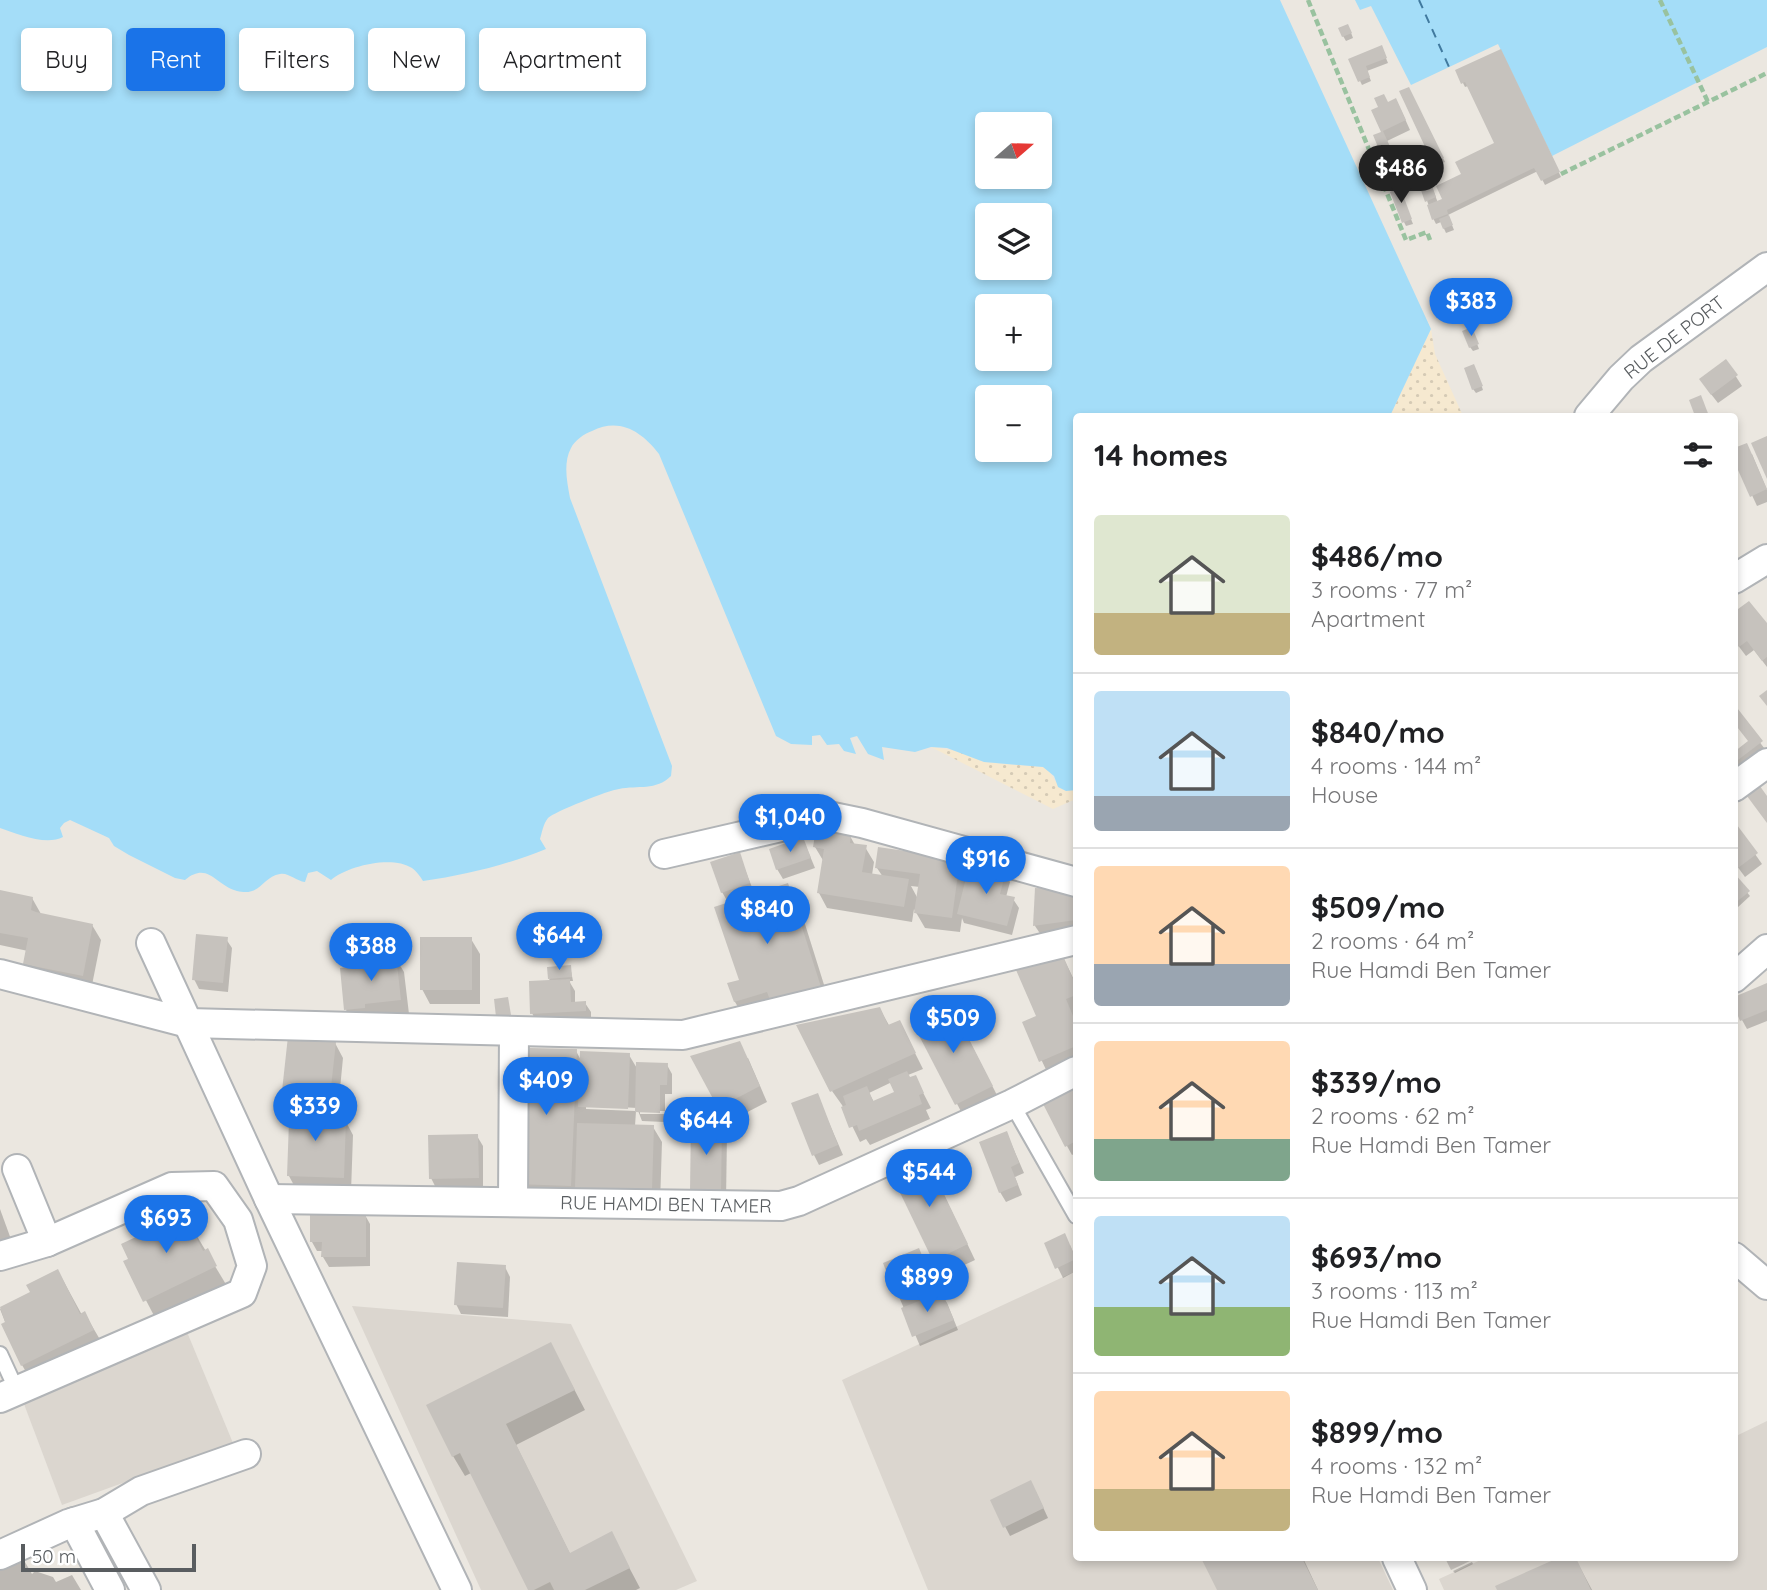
<!DOCTYPE html>
<html lang="en">
<head>
<meta charset="utf-8">
<style>
	body { margin:0; font-family:Quicksand,sans-serif; background:#f6f6f6; color:#202124; height:100vh; display:flex; flex-direction:column; font-size:26px; white-space:nowrap }
	* { box-sizing:border-box; margin:0 }
	p { font-size:23px; color:#757577 }
	.icon { flex:none; width:38px; height:38px; fill:none; stroke:currentColor; stroke-width:2; stroke-linecap:round; stroke-linejoin:round }
	.map { position:relative; flex:1; overflow:hidden }
	.panel { position:absolute; left:1073px; top:413px; width:665px; height:1148px; display:flex; flex-direction:column; background:#fff; border-radius:7px; box-shadow:0 4px 10px #0003 }
	.panel>* { flex:none }
	.hud { position:absolute; left:21px; top:28px; width:665px; height:63px; display:flex; gap:14px }
	.needle { width:46px; rotate:70deg }
	.fabs { position:absolute; left:975px; top:112px; display:grid; gap:14px }
	.fabs a { display:grid; place-items:center; width:77px; height:77px; border-radius:7px; background:#fff; box-shadow:0 4px 10px #0003; font-size:35px }
	.scale { position:absolute; left:21px; bottom:18px; width:175px; box-sizing:border-box; padding-left:7px; border:4px solid #595d60; border-top:0; font-size:19px; line-height:24px; white-space:nowrap; color:#595d60; -webkit-text-stroke:5px #fff; paint-order:stroke }
	.price { position:absolute; translate:-50% -60px; padding:0 16px; border-radius:24px; background:#1a73e8; color:#fff; font-size:23px; line-height:46px; filter:drop-shadow(0 2px 4px #0008) }
	.price::after { content:''; position:absolute; left:50%; top:42px; width:21px; height:16px; margin-left:-10px; background:inherit; clip-path:polygon(0 0,100% 0,50% 100%) }
	.price.active { background:#222; color:#fff }
	ul { padding:0; list-style:none }
	li { display:flex; align-items:center; gap:21px; height:175px; padding:0 21px }
	li+li { border-top:2px solid #e0e0e0 }
	li span { display:grid; place-items:center; flex:none; width:196px; height:140px; border-radius:7px; color:#555 }
	li>.icon { margin-inline-start:auto }
	span .icon { width:84px; height:84px; fill:#fffc; stroke-width:1 }
	li b { font-size:30px }
	h2 { display:flex; justify-content:space-between; align-items:center; height:84px; padding:0 21px; font-size:30px }
	.tag { padding:0 24px; border-radius:7px; background:#fff; box-shadow:0 4px 10px #0003; font-size:24px; line-height:63px }
	.tag.active { background:#1a73e8; color:#fff }
	.map>svg:first-child { display:block }
	.education { fill:#dbd6cf }
	.sand { fill:url(#sand-dots) }
	.water { fill:#a4ddf8; fill-rule:evenodd }
	.shadow { fill:#0003; fill-rule:evenodd }
	.lines { fill:none; stroke-linecap:round; stroke-linejoin:round }
	.ferry { stroke:#417a9f; stroke-width:2; stroke-dasharray:9 7; stroke-linecap:butt }
	.building { fill:#c6c2bd }
	.service-casing { stroke:#b1b4b7; stroke-width:18 }
	.minor-casing { stroke:#b1b4b7; stroke-width:32 }
	.path { stroke:#99c29f; stroke-width:4.5; stroke-dasharray:7 3.5; stroke-linecap:butt }
	.service { stroke:#fff; stroke-width:14 }
	.minor { stroke:#fff; stroke-width:28 }
	.labels { text-anchor:middle; dominant-baseline:central; stroke-width:6; stroke-linejoin:round; paint-order:stroke }
	.street-label { font-size:19px; fill:#595d60; stroke:#fff }
</style>
</head>
<body>
<div class="map">
<svg width="1767" height="1590" viewBox="0 0 1767 1590">
	<defs>
		<pattern id="sand-dots" width="8" height="8" patternUnits="userSpaceOnUse" patternTransform="scale(1.75)"><rect width="8" height="8" fill="#f6e9d0"/><path d="M2 2h.1M6 6h.1" fill="none" stroke="#d5cab5" stroke-width="1.8" stroke-linecap="round"/></pattern>
	</defs>
	<rect width="100%" height="100%" fill="#ebe7e0"/>
	<g class="education">
		<path d="M1076 1271V1558H1378L1393 1590H928L842 1380Z"/>
		<path d="M352 1306 571 1324 697 1581 676 1590H481Z"/>
		<path d="M187 1332 233 1443 62 1505 24 1404Z"/>
		<path d="M1767 1421V1590H1444L1439 1579 1485 1558H1734V1437Z"/>
	</g>
	<g class="sand">
		<path d="M1431 329 1435 354 1463 416H1390Z"/>
		<path d="M931 747 957 751 984 762 1043 767 1049 771 1055 781 1066 791 1076 790V799L1053 809Z"/>
	</g>
	<g class="water">
		<path d="M0 0H1280L1431 329 1390 416H1076V790L1066 791 1058 787 1054 776 1043 767 984 762 947 748 931 747 915 752 882 747 884 760 868 754 857 736 850 738 856 754 844 751 839 744 827 745 820 735 812 736V745L791 744 776 736 659 454C642 432 620 417 592 431 584 434 575 440 571 448 563 463 567 482 570 498L672 766 671 776C656 791 638 785 619 789 609 790 554 812 548 818 543 824 542 833 540 839L546 849C506 865 466 875 423 881 420 876 416 871 412 868 392 855 347 866 331 880L317 871 308 873 305 882C296 881 288 872 280 874 262 877 261 897 237 891 215 885 208 861 185 880L175 878 129 855 114 846 109 838 70 820 64 823 60 828 63 837C46 846 17 834 0 828ZM987 124H1040V177H987ZM987 215H1040V268H987ZM987 306H1040V359H987ZM987 397H1040V450H987Z"/>
		<path d="M1355 0H1767V47L1552 156 1498 44 1411 85 1371 6 1360 10Z"/>
	</g>
	<g class="shadow">
		<path d="M1350 30 1353 38 1346 41 1343 36Z"/>
		<path d="M1383 51 1388 63 1367 71 1371 81 1362 85 1350 60Z"/>
		<path d="M1500 51 1561 177 1545 185 1538 171 1448 215 1454 230 1446 233 1441 222 1436 224 1434 220 1412 159 1430 152 1409 89 1445 162 1426 171 1438 203 1444 200 1463 175 1496 144 1468 86 1465 87 1457 71Z"/>
		<path d="M1388 104 1401 110 1410 130 1387 141 1397 164 1389 168 1375 136 1383 133 1373 111Z"/>
		<path d="M1401 194 1413 224 1406 226 1404 222Z"/>
		<path d="M1473 333 1479 349 1473 351 1470 347Z"/>
		<path d="M1726 361 1742 386 1718 403 1707 389Z"/>
		<path d="M1476 370 1483 390 1476 393 1473 389Z"/>
		<path d="M1752 454 1767 490V502L1757 506 1734 456Z"/>
		<path d="M1767 627V667L1754 650 1746 656 1734 640Z"/>
		<path d="M1734 707 1767 752 1742 771 1734 760 1750 743Z"/>
		<path d="M1734 824 1762 864 1745 877 1734 862Z"/>
		<path d="M850 836 855 845 865 847 874 862 872 875 883 877 877 868 959 860 968 876 1004 873 1010 882 1006 897 1013 899 1019 908 1012 935 964 923 962 918 960 932 925 928 914 909 912 922 827 908 819 893 824 862 815 847ZM911 886 920 887 918 899Z"/>
		<path d="M803 839 815 868 783 879 777 869Z"/>
		<path d="M739 854 755 895 787 885 799 905 831 1007 747 1022 735 1002 730 984 741 981 729 904 722 892Z"/>
		<path d="M1734 876 1750 896 1737 908 1734 904Z"/>
		<path d="M1036 889 1076 890V930L1041 935 1035 926Z"/>
		<path d="M0 892 32 898 41 914 92 925 101 940 91 990 34 979 25 964 28 951 0 945Z"/>
		<path d="M226 939 232 948 228 992 199 989 194 979Z"/>
		<path d="M471 939 480 954V1004H430L422 989Z"/>
		<path d="M1061 953 1076 984V1013L1073 1015 1076 1022V1065L1049 1076 1024 1023 1038 1017Z"/>
		<path d="M395 957 404 972 409 1014 372 1018 355 1025 346 1010 366 966Z"/>
		<path d="M570 966 573 981H569L575 991V1003H585L591 1012V1021L537 1023 532 1013 551 982 549 979Z"/>
		<path d="M1767 985V1021L1747 1029 1742 1020Z"/>
		<path d="M880 1009 890 1027 907 1037 923 1069 908 1075 910 1079 915 1077 931 1108 926 1110 930 1119 870 1145 866 1139 860 1142 842 1105 832 1091ZM892 1082 896 1093 874 1102 869 1093Z"/>
		<path d="M959 1021 1000 1101 965 1119 915 1024Z"/>
		<path d="M335 1043 343 1058 337 1120H345L353 1135 351 1192 297 1191 289 1176 290 1125 287 1120 288 1108 283 1100Z"/>
		<path d="M576 1051 582 1062 629 1055 638 1070 667 1065 672 1074V1094H665V1111H640V1114H664V1122L642 1121 637 1108 586 1105V1109L636 1111 635 1126 653 1127 662 1142 660 1205 530 1204 518 1183Z"/>
		<path d="M693 1057 748 1058 767 1102 728 1122Z"/>
		<path d="M1076 1083V1153L1072 1155 1067 1146Z"/>
		<path d="M817 1095 843 1155 819 1165 814 1155Z"/>
		<path d="M721 1124 727 1134 726 1201 697 1200Z"/>
		<path d="M477 1136 483 1146V1187L436 1188 431 1178Z"/>
		<path d="M1011 1143 1024 1173 1015 1177 1022 1195 1006 1202 1000 1192Z"/>
		<path d="M934 1174 975 1260 943 1275 893 1175Z"/>
		<path d="M180 1208 233 1296 162 1331 126 1262Z"/>
		<path d="M0 1209 12 1242 0 1247Z"/>
		<path d="M365 1215 370 1224V1266L329 1267 323 1257V1251H317L312 1242Z"/>
		<path d="M1046 1244 1070 1245 1076 1259V1271L1063 1278Z"/>
		<path d="M919 1250 939 1295 947 1303 958 1330 920 1346 885 1264Z"/>
		<path d="M505 1267 510 1277 508 1317 461 1314 456 1304Z"/>
		<path d="M58 1271 82 1315 85 1314 102 1343 39 1394 22 1365 0 1309 32 1293Z"/>
		<path d="M551 1345 585 1410 516 1445 570 1554H622L640 1588 636 1590H530L471 1473 465 1476 453 1456Z"/>
		<path d="M1036 1492 1048 1518 1010 1536 992 1501Z"/>
		<path d="M22 1557 32 1574 35 1571 53 1577 56 1582 72 1575 81 1590H0V1567Z"/>
		<path d="M1203 1558H1303L1318 1590H1219Z"/>
		<path d="M1562 1558H1575L1592 1590H1499L1497 1587Z"/>
		<path d="M1472 1562 1473 1564 1455 1573 1453 1571Z"/>
	</g>
	<g class="lines">
		<path class="ferry" d="M1419 0 1449 67"/>
	</g>
	<g class="building">
		<path d="M1348 24 1352 33 1342 37 1338 28Z"/>
		<path d="M1382 45 1387 58 1366 66 1370 77 1358 82 1348 59Z"/>
		<path d="M1501 49 1560 172 1541 181 1534 168 1447 210 1448 214 1432 220 1427 205 1442 199 1436 186 1461 174 1455 162 1494 143 1465 82 1461 84 1455 70Z"/>
		<path d="M1409 87 1444 158 1425 166 1436 197 1425 202 1410 158 1427 151 1399 91Z"/>
		<path d="M1384 94 1388 102 1396 98 1406 120 1383 131 1396 160 1385 164 1373 135 1381 132 1371 110 1378 107 1374 98Z"/>
		<path d="M1400 187 1412 219 1402 223 1390 192Z"/>
		<path d="M1449 215 1453 225 1443 229 1439 219Z"/>
		<path d="M1472 327 1479 344 1469 348 1462 331Z"/>
		<path d="M1726 359 1738 375 1711 395 1699 379Z"/>
		<path d="M1474 364 1483 386 1472 390 1464 368Z"/>
		<path d="M1701 395 1709 416H1695L1689 400Z"/>
		<path d="M1767 436V479L1751 443Z"/>
		<path d="M1747 443 1767 489 1750 497 1734 461V448Z"/>
		<path d="M1749 601 1767 623V657L1762 661 1747 641 1739 647 1734 641V612Z"/>
		<path d="M1767 690V706L1759 696Z"/>
		<path d="M1734 704 1763 741 1734 763V752L1748 741 1734 723Z"/>
		<path d="M1757 782 1767 796V823L1744 792Z"/>
		<path d="M1734 821 1758 853 1738 868 1734 863Z"/>
		<path d="M816 829 851 835 850 843 867 845 862 872 909 879 904 907 817 893 824 849 813 847Z"/>
		<path d="M803 837 811 858 776 870 769 849Z"/>
		<path d="M878 847 960 859 952 918 914 913 920 874 875 868Z"/>
		<path d="M740 852 750 883 721 893 710 862Z"/>
		<path d="M970 862 1006 871 1000 894 1015 897 1007 926 957 914Z"/>
		<path d="M1734 873 1750 891 1734 904Z"/>
		<path d="M788 883 821 987 771 1003 767 992 734 1002 727 983 739 980 714 907Z"/>
		<path d="M1035 888 1076 889V920L1033 926Z"/>
		<path d="M0 890 33 897 31 910 36 912 93 924 83 976 23 964 28 938 0 933Z"/>
		<path d="M196 934 228 937 223 983 192 980Z"/>
		<rect x="420" y="937" width="52" height="53"/>
		<path d="M1061 951 1076 986V995L1066 999 1076 1023V1046L1039 1062 1022 1022 1036 1016 1016 970Z"/>
		<path d="M396 955 401 1000 365 1004V1008L344 1010 340 968 364 965 363 959Z"/>
		<path d="M571 965 572 977 548 979 547 967Z"/>
		<path d="M570 979 571 1002 586 1001V1011L530 1014 529 981Z"/>
		<path d="M1767 983V1010L1740 1021 1734 1006V997Z"/>
		<path d="M508 997 511 1015 496 1017 494 999Z"/>
		<path d="M951 1004 993 1086 955 1105 913 1024Z"/>
		<path d="M880 1007 888 1025 900 1020 916 1053 830 1092 796 1025Z"/>
		<path d="M288 1036 336 1042 329 1105 281 1100Z"/>
		<path d="M740 1041 760 1086 718 1108 690 1056Z"/>
		<path d="M530 1048 577 1049 571 1186 516 1184 521 1057Z"/>
		<path d="M580 1051 630 1053 628 1109 578 1107Z"/>
		<path d="M636 1062 668 1063 667 1085H660V1113L635 1112Z"/>
		<path d="M907 1071 910 1077 916 1075 924 1093 919 1095 922 1104 859 1131 857 1125 849 1128 841 1107 846 1105 843 1096 867 1086 873 1101 894 1092 888 1079Z"/>
		<path d="M1076 1081V1141L1065 1147 1041 1100Z"/>
		<path d="M818 1093 838 1145 812 1156 791 1103Z"/>
		<path d="M286 1105 327 1107V1118L346 1119 344 1178 287 1176 289 1121H286Z"/>
		<path d="M691 1122H722L721 1192 690 1191Z"/>
		<path d="M577 1123 654 1125 652 1190 575 1188Z"/>
		<path d="M1007 1131 1019 1163 1011 1167 1018 1185 999 1193 979 1142Z"/>
		<path d="M478 1134 479 1178 429 1179 428 1135Z"/>
		<path d="M926 1157 968 1244 933 1261 891 1174Z"/>
		<path d="M181 1206 203 1251 208 1248 217 1266 143 1302 123 1261 128 1259 121 1244 153 1229 149 1221Z"/>
		<path d="M310 1213H366V1257H321L322 1242H310Z"/>
		<path d="M1065 1233 1076 1259 1055 1269 1044 1243Z"/>
		<path d="M919 1248 933 1282 896 1297 883 1263Z"/>
		<path d="M457 1262 506 1265 503 1308 454 1305Z"/>
		<path d="M58 1269 80 1314 85 1311 94 1330 21 1366 1 1324 5 1322 0 1307 30 1292 26 1285Z"/>
		<path d="M942 1292 954 1320 912 1337 901 1308Z"/>
		<path d="M551 1342 575 1390 506 1424 570 1553 612 1531 630 1568 585 1590H554L550 1582 534 1590H528L460 1453 452 1457 426 1405Z"/>
		<path d="M1031 1480 1044 1508 1003 1528 990 1500Z"/>
		<path d="M1201 1558H1302L1318 1590H1217Z"/>
		<path d="M1445 1558H1471L1472 1560 1451 1570Z"/>
		<path d="M1558 1558H1576L1591 1590H1497L1495 1586Z"/>
	</g>
	<g class="lines">
		<g class="service-casing">
			<g id="service">
				<path d="M1012 1104 1076 1216"/>
				<path d="M0 1354 17 1391"/>
			</g>
		</g>
		<g class="minor-casing">
			<g id="minor">
				<path d="M1589 416 1621 378 1641 359 1767 267"/>
				<path d="M1734 579 1767 559"/>
				<path d="M1734 787 1767 763"/>
				<path d="M664 854 828 816 862 823 1076 882"/>
				<path d="M151 943 269 1199 457 1590"/>
				<path d="M0 974 188 1023 683 1035 1076 940"/>
				<path d="M1734 978 1767 949"/>
				<path d="M17 1169 47 1242"/>
				<path d="M269 1199 781 1206 799 1201 1012 1104 1076 1071"/>
				<path d="M513 1202 514 1032"/>
				<path d="M0 1256 47 1242 172 1187 214 1186 238 1220 252 1266 242 1293 0 1398"/>
				<path d="M1734 1257 1767 1285"/>
				<path d="M104 1513 146 1590"/>
				<path d="M74 1522 110 1590"/>
				<path d="M0 1555 68 1524 104 1513 141 1491 246 1454"/>
				<path d="M1397 1558 1412 1590"/>
			</g>
		</g>
		<g class="path">
			<path d="M1308 0 1406 240 1427 232 1430 240"/>
			<path d="M1660 0 1708 102"/>
			<path d="M1561 174 1767 73"/>
		</g>
		<use href="#service" class="service"/>
		<use href="#minor" class="minor"/>
	</g>
	<g class="labels">
		<g class="street-label">
			<text transform="translate(1674 337) rotate(-38)">RUE DE PORT</text>
			<text transform="translate(666 1204) rotate(1)">RUE HAMDI BEN TAMER</text>
		</g>
	</g>
</svg>
<div class="fabs">
<a><svg class="needle" viewBox="-14 -14 28 28"><path d="M0-13l5 13h-10z" fill="#e53935"/><path d="M0 13l5-13h-10z" fill="#757577"/></svg></a>
<a><svg class="icon" aria-label="layers" viewBox="0 0 24 24"><path d="M12 4l9 5-9 5-9-5zM3 14l9 5 9-5"/></svg></a>
<a>+</a>
<a>−</a>
</div>
<div class="scale">50 m</div>
<b class="price active" style="left:1401px;top:205px">$486</b>
<b class="price" style="left:1471px;top:338px">$383</b>
<b class="price" style="left:790px;top:854px">$1,040</b>
<b class="price" style="left:986px;top:896px">$916</b>
<b class="price" style="left:767px;top:946px">$840</b>
<b class="price" style="left:559px;top:972px">$644</b>
<b class="price" style="left:371px;top:983px">$388</b>
<b class="price" style="left:953px;top:1055px">$509</b>
<b class="price" style="left:546px;top:1117px">$409</b>
<b class="price" style="left:315px;top:1143px">$339</b>
<b class="price" style="left:706px;top:1157px">$644</b>
<b class="price" style="left:929px;top:1209px">$544</b>
<b class="price" style="left:166px;top:1255px">$693</b>
<b class="price" style="left:927px;top:1314px">$899</b>
<div class="hud">
<a class="tag">Buy</a>
<a class="tag active">Rent</a>
<a class="tag">Filters</a>
<a class="tag">New</a>
<a class="tag">Apartment</a>
</div>
<section class="panel">
<h2>14 homes<svg class="icon" aria-label="filters" viewBox="0 0 24 24"><path d="M4 7h16M4 17h16"/><circle cx="9" cy="7" r="2"/><circle cx="15" cy="17" r="2"/></svg></h2>
<ul>
<li><span style="background:linear-gradient(#dfe7d0 70%,#c2b280 0)"><svg class="icon" aria-label="home" viewBox="0 0 24 24"><path d="M3 11l9-7 9 7M6 9v11h12V9"/></svg></span><div><b>$486/mo</b><p>3 rooms · 77 m²</p><p>Apartment</p></div></li>
<li><span style="background:linear-gradient(#bfe0f5 75%,#9aa5b1 0)"><svg class="icon" aria-label="home" viewBox="0 0 24 24"><path d="M3 11l9-7 9 7M6 9v11h12V9"/></svg></span><div><b>$840/mo</b><p>4 rooms · 144 m²</p><p>House</p></div></li>
<li><span style="background:linear-gradient(#ffd9b3 70%,#9aa5b1 0)"><svg class="icon" aria-label="home" viewBox="0 0 24 24"><path d="M3 11l9-7 9 7M6 9v11h12V9"/></svg></span><div><b>$509/mo</b><p>2 rooms · 64 m²</p><p>Rue Hamdi Ben Tamer</p></div></li>
<li><span style="background:linear-gradient(#ffd9b3 70%,#7fa58c 0)"><svg class="icon" aria-label="home" viewBox="0 0 24 24"><path d="M3 11l9-7 9 7M6 9v11h12V9"/></svg></span><div><b>$339/mo</b><p>2 rooms · 62 m²</p><p>Rue Hamdi Ben Tamer</p></div></li>
<li><span style="background:linear-gradient(#bfe0f5 65%,#8fb573 0)"><svg class="icon" aria-label="home" viewBox="0 0 24 24"><path d="M3 11l9-7 9 7M6 9v11h12V9"/></svg></span><div><b>$693/mo</b><p>3 rooms · 113 m²</p><p>Rue Hamdi Ben Tamer</p></div></li>
<li><span style="background:linear-gradient(#ffd9b3 70%,#c2b280 0)"><svg class="icon" aria-label="home" viewBox="0 0 24 24"><path d="M3 11l9-7 9 7M6 9v11h12V9"/></svg></span><div><b>$899/mo</b><p>4 rooms · 132 m²</p><p>Rue Hamdi Ben Tamer</p></div></li>
</ul>
</section>
</div>
</body>
</html>
